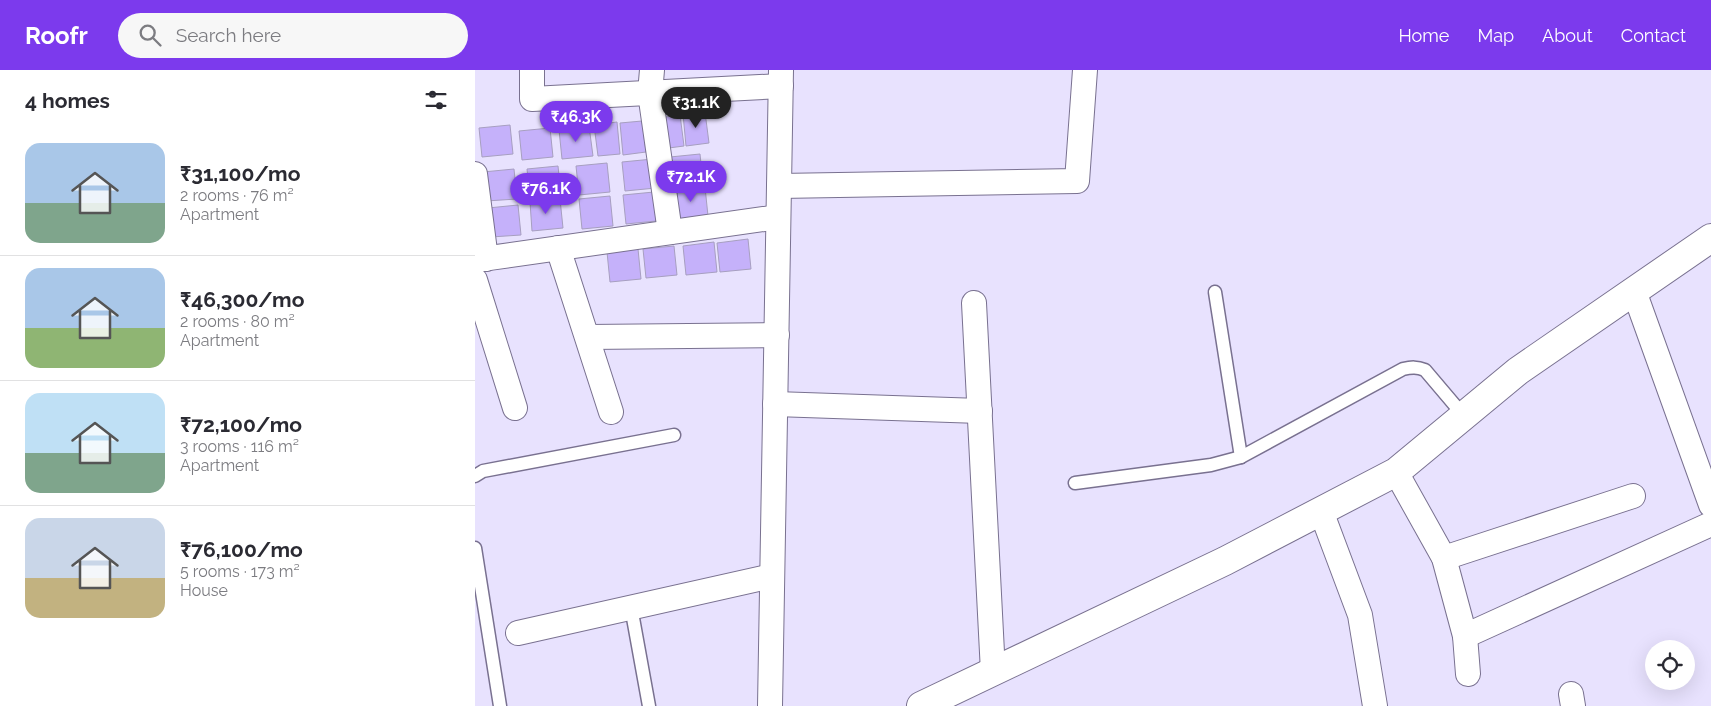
<!DOCTYPE html>
<html lang="en">
<head>
<meta charset="utf-8">
<style>
	body { margin:0; font-family:Raleway,sans-serif; background:#f7f7f7; color:#2b2b33; height:100vh; display:flex; flex-direction:column; font-size:19px; white-space:nowrap }
	* { box-sizing:border-box; margin:0 }
	p { font-size:16px; color:#7c7c81 }
	.icon { flex:none; width:28px; height:28px; fill:none; stroke:currentColor; stroke-width:2; stroke-linecap:round; stroke-linejoin:round }
	.map { position:relative; flex:1; overflow:hidden }
	.panel { display:flex; flex-direction:column; background:#fff; width:475px }
	.panel>* { flex:none }
	.tools { position:absolute; left:1170px; top:570px; display:grid; gap:10px }
	.tools a { display:grid; place-items:center; width:50px; height:50px; border-radius:50%; background:#fff; box-shadow:0 5px 20px #0002; font-size:25px }
	.price { position:absolute; translate:-50% -42px; padding:0 11px; border-radius:18px; background:#7c3aed; color:#fff; font-size:16px; line-height:32px; filter:drop-shadow(0 1px 2px #0008) }
	.price::after { content:''; position:absolute; left:50%; top:30px; width:15px; height:11px; margin-left:-8px; background:inherit; clip-path:polygon(0 0,100% 0,50% 100%) }
	.price.selected { background:#222; color:#fff }
	ul { padding:0; list-style:none }
	li { display:flex; align-items:center; gap:15px; height:125px; padding:0 25px }
	li+li { border-top:1px solid #e1e1e2 }
	li span { display:grid; place-items:center; flex:none; width:140px; height:100px; border-radius:15px; color:#555 }
	li>.icon { margin-inline-start:auto }
	span .icon { width:60px; height:60px; fill:#fffc; stroke-width:1 }
	li b { font-size:21px }
	h2 { display:flex; justify-content:space-between; align-items:center; height:60px; padding:0 25px; font-size:21px }
	header { display:flex; align-items:center; gap:30px; box-sizing:border-box; height:70px; padding:0 25px; background:#7c3aed; color:#fff }
	header strong { font-size:24px }
	nav { display:flex; gap:28px; margin-inline-start:auto; font-size:18px }
	.search { width:350px; height:45px; background:#f7f7f7; display:flex; align-items:center; gap:12px; box-sizing:border-box; padding:0 18px; border-radius:28px; color:#7c7c81; font-size:19px }
	main { display:flex; flex:1; min-height:0 }
	.map>svg:first-child { display:block }
	.building { fill:#c5b1fa; stroke:#a79fc0 }
	.lines { fill:none; stroke-linecap:round; stroke-linejoin:round }
	.service-casing { stroke:#797190; stroke-width:15 }
	.minor-casing { stroke:#797190; stroke-width:26 }
	.tertiary-casing { stroke:#797190; stroke-width:30 }
	.service { stroke:#fff; stroke-width:12 }
	.minor { stroke:#fff; stroke-width:24 }
	.tertiary { stroke:#fff; stroke-width:28 }
</style>
</head>
<body>
<header>
<strong>Roofr</strong>
<div class="search"><svg class="icon" aria-label="search" viewBox="0 0 24 24"><circle cx="10" cy="10" r="6"/><path d="M15 15l6 6"/></svg>Search here</div>
<nav><a>Home</a><a>Map</a><a>About</a><a>Contact</a></nav>
</header>
<main>
<section class="panel">
<h2>4 homes<svg class="icon" aria-label="filters" viewBox="0 0 24 24"><path d="M4 7h16M4 17h16"/><circle cx="9" cy="7" r="2"/><circle cx="15" cy="17" r="2"/></svg></h2>
<ul>
<li><span style="background:linear-gradient(#a9c7e8 60%,#7fa58c 0)"><svg class="icon" aria-label="home" viewBox="0 0 24 24"><path d="M3 11l9-7 9 7M6 9v11h12V9"/></svg></span><div><b>₹31,100/mo</b><p>2 rooms · 76 m²</p><p>Apartment</p></div></li>
<li><span style="background:linear-gradient(#a9c7e8 60%,#8fb573 0)"><svg class="icon" aria-label="home" viewBox="0 0 24 24"><path d="M3 11l9-7 9 7M6 9v11h12V9"/></svg></span><div><b>₹46,300/mo</b><p>2 rooms · 80 m²</p><p>Apartment</p></div></li>
<li><span style="background:linear-gradient(#bfe0f5 60%,#7fa58c 0)"><svg class="icon" aria-label="home" viewBox="0 0 24 24"><path d="M3 11l9-7 9 7M6 9v11h12V9"/></svg></span><div><b>₹72,100/mo</b><p>3 rooms · 116 m²</p><p>Apartment</p></div></li>
<li><span style="background:linear-gradient(#c9d6e8 60%,#c2b280 0)"><svg class="icon" aria-label="home" viewBox="0 0 24 24"><path d="M3 11l9-7 9 7M6 9v11h12V9"/></svg></span><div><b>₹76,100/mo</b><p>5 rooms · 173 m²</p><p>House</p></div></li>
</ul>
</section>
<div class="map">
<svg width="1236" height="636" viewBox="0 0 1236 636">
	<rect width="100%" height="100%" fill="#e8e2fe"/>
	<g class="building">
		<path d="M230 42 234 73 211 76 208 44Z"/>
		<path d="M205 45 209 76 186 79 183 48Z"/>
		<path d="M167 51 171 82 148 85 145 53Z"/>
		<path d="M142 52 145 84 123 86 119 55Z"/>
		<path d="M35 55 38 84 7 87 4 58Z"/>
		<path d="M114 56 118 86 87 89 84 60Z"/>
		<path d="M75 58 78 87 47 90 44 61Z"/>
		<path d="M225 84 228 113 198 117 195 87Z"/>
		<path d="M178 89 181 118 150 121 147 92Z"/>
		<path d="M132 93 135 122 104 125 101 96Z"/>
		<path d="M83 96 86 125 55 128 52 99Z"/>
		<path d="M39 99 42 129 11 131 8 102Z"/>
		<path d="M230 117 233 146 202 149 200 120Z"/>
		<path d="M179 122 181 151 151 154 148 125Z"/>
		<path d="M135 126 138 156 107 159 104 129Z"/>
		<path d="M85 129 88 158 57 161 55 132Z"/>
		<path d="M43 135 46 165 16 167 13 138Z"/>
		<path d="M273 169 276 199 245 202 242 173Z"/>
		<path d="M239 172 242 202 211 205 208 176Z"/>
		<path d="M199 176 202 205 171 208 168 179Z"/>
		<path d="M163 179 166 209 135 212 132 182Z"/>
	</g>
	<g class="lines">
		<g class="service-casing">
			<g id="service">
				<path d="M740 222 766 387"/>
				<path d="M0 406 8 401 199 365"/>
				<path d="M600 413 736 395 766 387 928 299C937 297 942 297 950 300L989 346"/>
				<path d="M0 478 25 636"/>
				<path d="M156 537 174 636"/>
			</g>
		</g>
		<g class="minor-casing">
			<g id="minor">
				<path d="M57 0V29L306 16"/>
				<path d="M177 0 175 23 195 162"/>
				<path d="M0 104 11 189"/>
				<path d="M304 116 602 111 610 0"/>
				<path d="M83 178 136 342"/>
				<path d="M0 190 303 147"/>
				<path d="M0 210 40 338"/>
				<path d="M1159 221 1236 435"/>
				<path d="M499 233 518 602"/>
				<path d="M113 267 302 265"/>
				<path d="M300 334 505 341"/>
				<path d="M921 402 969 488 990 566 993 604"/>
				<path d="M846 441 885 545 900 636"/>
				<path d="M969 488 1158 426"/>
				<path d="M43 563 297 506"/>
				<path d="M990 566 1236 454"/>
				<path d="M1096 624 1098 636"/>
				<path d="M295 636 306 0"/>
			</g>
		</g>
		<g class="tertiary-casing">
			<path id="tertiary" d="M446 636 750 491 921 402 1043 301 1236 168"/>
		</g>
		<use href="#service" class="service"/>
		<use href="#minor" class="minor"/>
		<use href="#tertiary" class="tertiary"/>
	</g>
</svg>
<div class="tools">
<a><svg class="icon" aria-label="locate" viewBox="0 0 24 24"><circle cx="12" cy="12" r="6"/><path d="M12 2v4M12 18v4M2 12h4M18 12h4"/></svg></a>
</div>
<b class="price selected" style="left:221px;top:59px">₹31.1K</b>
<b class="price" style="left:101px;top:73px">₹46.3K</b>
<b class="price" style="left:216px;top:133px">₹72.1K</b>
<b class="price" style="left:71px;top:145px">₹76.1K</b>
</div>
</main>
</body>
</html>
